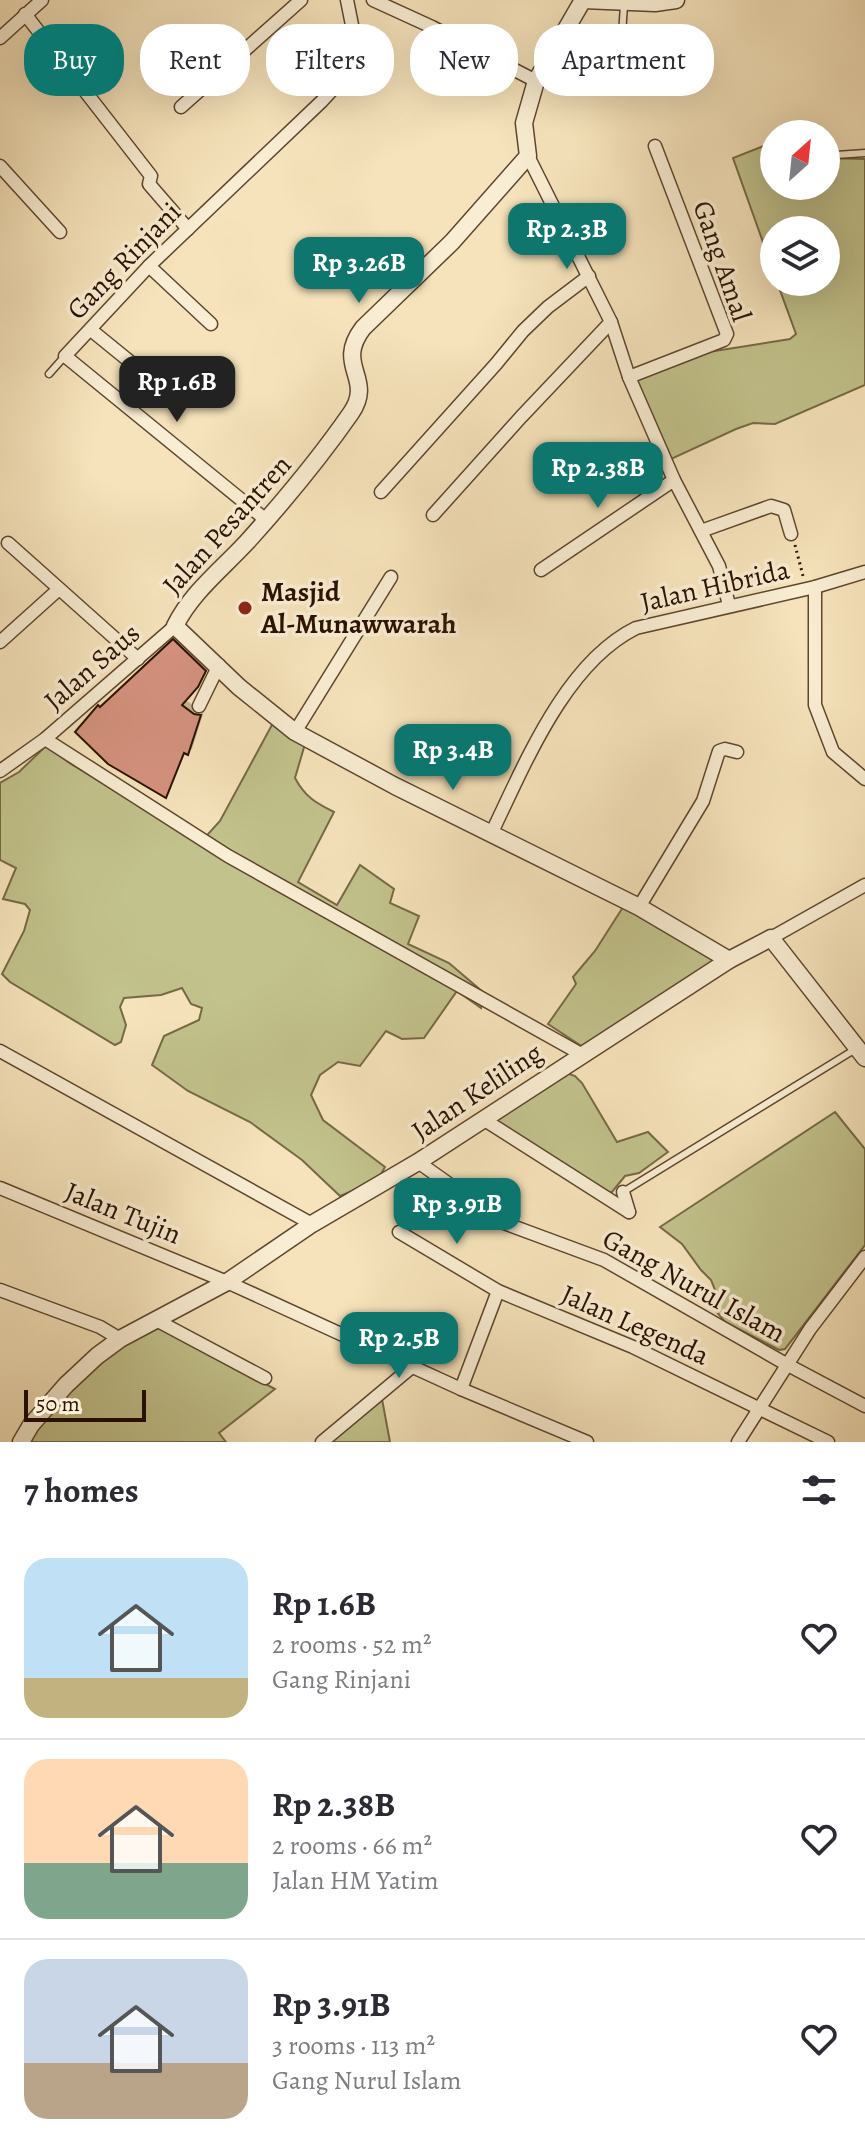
<!DOCTYPE html>
<html lang="en">
<head>
<meta charset="utf-8">
<style>
	body { margin:0; font-family:Alegreya,serif; background:#f2f2f3; color:#2b2b33; height:100vh; display:flex; flex-direction:column; font-size:30px; white-space:nowrap }
	* { box-sizing:border-box; margin:0 }
	p { font-size:26px; color:#7c7c81 }
	.icon { flex:none; width:44px; height:44px; fill:none; stroke:currentColor; stroke-width:2; stroke-linecap:round; stroke-linejoin:round }
	.map { position:relative; height:1442px; overflow:hidden }
	.side { display:flex; flex-direction:column; background:#fff; flex:1 }
	.side>* { flex:none }
	.top-card { position:absolute; left:24px; top:24px; width:818px; height:72px; display:flex; gap:16px }
	.needle { width:52px; rotate:27deg }
	.fabs { position:absolute; left:760px; top:120px; display:grid; gap:16px }
	.fabs a { display:grid; place-items:center; width:80px; height:80px; border-radius:50%; background:#fff; box-shadow:0 8px 32px #0002; font-size:40px }
	.scale { position:absolute; left:24px; bottom:20px; width:122px; box-sizing:border-box; padding-left:8px; border:4px solid #2b1200; border-top:0; font-size:22px; line-height:28px; white-space:nowrap; color:#2b1200; -webkit-text-stroke:6px #f9edd3; paint-order:stroke }
	.price { position:absolute; translate:-50% -68px; padding:0 18px; border-radius:16px; background:#0f766e; color:#fff; font-size:26px; line-height:52px; filter:drop-shadow(0 2px 4px #0008) }
	.price::after { content:''; position:absolute; left:50%; top:48px; width:24px; height:18px; margin-left:-12px; background:inherit; clip-path:polygon(0 0,100% 0,50% 100%) }
	.price.active { background:#222; color:#fff }
	ul { padding:0; list-style:none }
	li { display:flex; align-items:center; gap:24px; height:200px; padding:0 24px }
	li+li { border-top:2px solid #e1e1e2 }
	li span { display:grid; place-items:center; flex:none; width:224px; height:160px; border-radius:24px; color:#555 }
	li>.icon { margin-inline-start:auto }
	span .icon { width:96px; height:96px; fill:#fffc; stroke-width:1 }
	li b { font-size:34px }
	h2 { display:flex; justify-content:space-between; align-items:center; height:96px; padding:0 24px; font-size:34px }
	.pill { padding:0 28px; border-radius:32px; background:#fff; box-shadow:0 8px 32px #0002; font-size:28px; line-height:72px }
	.pill.active { background:#0f766e; color:#fff }
	.map>svg:first-child { display:block }
	.green { fill:#c2c28c; stroke:#766a46; stroke-width:2 }
	.shadow { fill:#0003 }
	.building { fill:#d5927f; stroke:#2b1200; stroke-width:2 }
	.lines { fill:none; stroke-linecap:round; stroke-linejoin:round }
	.service-casing { stroke:#5e462f; stroke-width:9 }
	.minor-casing { stroke:#5e462f; stroke-width:15 }
	.tertiary-casing { stroke:#5e462f; stroke-width:19 }
	.path { stroke:#2b1200; stroke-width:3; stroke-dasharray:2 4; stroke-linecap:butt }
	.service { stroke:#f9edd3; stroke-width:6 }
	.minor { stroke:#f9edd3; stroke-width:12 }
	.tertiary { stroke:#f9edd3; stroke-width:16 }
	.poi-dot { fill:#8f2418; stroke:#f9edd3; stroke-width:3 }
	.labels { text-anchor:middle; dominant-baseline:central; stroke-width:7; stroke-linejoin:round; paint-order:stroke }
	.street-label { font-size:28px; fill:#2b1200; stroke:#f9edd3 }
	.poi-label { font-size:28px; font-weight:bold; fill:#2b1200; stroke:#f9edd3; text-anchor:start }
</style>
</head>
<body>
<div class="map">
<svg width="865" height="1442" viewBox="0 0 865 1442">
	<rect width="100%" height="100%" fill="#f6e3bb"/>
	<filter id="stains"><feTurbulence type="fractalNoise" baseFrequency=".0025" numOctaves="4"/><feColorMatrix values="0 0 0 0 .2 0 0 0 0 .09 0 0 0 0 .02 0 0 0 .5 -.17"/></filter>
	<radialGradient id="worn" r=".72"><stop offset=".6" stop-color="#630" stop-opacity="0"/><stop offset="1" stop-color="#630" stop-opacity=".3"/></radialGradient>
	<g class="green">
		<path d="M774 142V186H826V158L865 159V385L775 424 753 423 736 429 669 460 634 381 696 354 790 339 796 334 777 282H826V230H774V273L733 158Z"/>
		<path d="M273 723 305 744 295 778C305 797 316 803 334 812L298 882 337 905 360 865 394 889 390 903 419 916 408 944 449 963 484 993 481 1008 457 991 424 1038 402 1039 386 1031 360 1066 338 1062 320 1075 311 1095 323 1120 385 1167 377 1181 340 1196 302 1160 250 1122 188 1091 152 1065 164 1036 199 1020 202 1008 191 1004 182 988 161 995 124 998 120 1007 126 1025 121 1042 115 1045 10 982 2 974 24 931 30 910 25 904 3 899 16 868 0 860V783L19 772 47 745 68 762 200 843 220 821Z"/>
		<path d="M625 904 714 957 709 965 583 1047 548 1024 576 984 573 977 595 951Z"/>
		<path d="M564 1072 575 1076 582 1083 617 1142 648 1132 668 1152 639 1173 625 1176 612 1192H605L590 1183 574 1170 490 1119Z"/>
		<path d="M835 1112 865 1149V1245L785 1349 779 1350 725 1322 715 1310 717 1295 711 1280 701 1270 682 1244 660 1227Z"/>
		<path d="M156 1326 275 1389 219 1433 226 1442H29L51 1409 118 1347Z"/>
		<path d="M382 1399 390 1442H329Z"/>
	</g>
	<path class="shadow" d="M178 637 209 666 202 680 185 700 204 711 192 749 186 752 166 795 77 732 103 703 105 705Z"/>
	<path class="building" d="M173 639 206 671 198 687 182 705 194 714 201 715 188 755 184 753 166 798 108 764 75 732 98 705 100 707Z"/>
	<g class="lines">
		<g class="service-casing">
			<g id="service">
				<path d="M624 5 621 49 635 74"/>
				<path d="M836 155 865 153"/>
				<path d="M49 374 65 356"/>
				<path d="M623 1192 854 1050"/>
			</g>
		</g>
		<g class="minor-casing">
			<g id="minor">
				<path d="M373 0 432 27 536 81"/>
				<path d="M25 14 151 176 149 184 188 229"/>
				<path d="M0 38 42 0"/>
				<path d="M181 107 301 0"/>
				<path d="M528 156 611 322 629 377 674 480 719 566 729 605"/>
				<path d="M0 166 60 232"/>
				<path d="M149 266 211 324"/>
				<path d="M91 330 150 378"/>
				<path d="M629 377 724 340 727 334 655 146"/>
				<path d="M381 492 496 364 523 331 548 307 589 276"/>
				<path d="M433 515 521 417 611 322"/>
				<path d="M266 520 65 356 149 266 322 101 356 64 358 55 347 0"/>
				<path d="M701 531 771 506 784 510 791 534"/>
				<path d="M8 543 138 659"/>
				<path d="M541 570 674 480"/>
				<path d="M815 587V705L833 752 865 779"/>
				<path d="M0 642 59 589"/>
				<path d="M199 706 219 665"/>
				<path d="M295 732 391 577"/>
				<path d="M45 739 228 856 581 1054"/>
				<path d="M0 771 45 739 175 626"/>
				<path d="M492 832C525 764 565 663 636 628L815 587 865 572"/>
				<path d="M639 907 703 801 719 751 725 749 737 752"/>
				<path d="M771 938 865 885"/>
				<path d="M0 1051 312 1224"/>
				<path d="M483 1119 629 1212"/>
				<path d="M418 1162 504 1223 604 1260 786 1364 865 1406"/>
				<path d="M0 1188 227 1282 461 1389 587 1442"/>
				<path d="M623 1192 629 1212"/>
				<path d="M399 1232 498 1291 633 1347 828 1442"/>
				<path d="M0 1290 100 1327 120 1339"/>
				<path d="M156 1320 265 1378"/>
				<path d="M461 1389 498 1291"/>
				<path d="M322 1442 413 1366"/>
				<path d="M738 1442 810 1329 865 1257"/>
			</g>
		</g>
		<g class="tertiary-casing">
			<g id="tertiary">
				<path d="M676 0 655 3 583 0 536 81 524 123 528 156 452 242 363 328C334 366 375 378 351 413 319 459 284 501 247 542 222 569 191 593 175 626L239 687 295 732 395 786 639 907 729 960"/>
				<path d="M21 1442 31 1425 66 1385 97 1356 120 1339 227 1282 312 1224 418 1162 729 960 771 938 865 1058"/>
			</g>
		</g>
		<path class="path" d="M795 545 803 576"/>
		<use href="#service" class="service"/>
		<use href="#minor" class="minor"/>
		<use href="#tertiary" class="tertiary"/>
	</g>
	<circle class="poi-dot" cx="245" cy="608" r="8"/>
	<g class="labels">
		<g class="street-label">
			<text transform="translate(124 261) rotate(-46)">Gang Rinjani</text>
			<text transform="translate(722 261) rotate(71)">Gang Amal</text>
			<text transform="translate(227 525) rotate(-48)">Jalan Pesantren</text>
			<text transform="translate(715 586) rotate(-13)">Jalan Hibrida</text>
			<text transform="translate(92 667) rotate(-41)">Jalan Saus</text>
			<text transform="translate(477 1092) rotate(-34)">Jalan Keliling</text>
			<text transform="translate(123 1213) rotate(22)">Jalan Tujin</text>
			<text transform="translate(694 1286) rotate(29)">Gang Nurul Islam</text>
			<text transform="translate(635 1325) rotate(24)">Jalan Legenda</text>
		</g>
		<g class="poi-label">
			<text x="261" y="592">Masjid<tspan x="261" dy="32">Al-Munawwarah</tspan></text>
		</g>
	</g>
	<rect width="100%" height="100%" filter="url(#stains)"/>
	<rect width="100%" height="100%" fill="url(#worn)"/>
</svg>
<div class="fabs">
<a><svg class="needle" viewBox="-14 -14 28 28"><path d="M0-13l5 13h-10z" fill="#e53935"/><path d="M0 13l5-13h-10z" fill="#7c7c81"/></svg></a>
<a><svg class="icon" aria-label="layers" viewBox="0 0 24 24"><path d="M12 4l9 5-9 5-9-5zM3 14l9 5 9-5"/></svg></a>
</div>
<div class="scale">50 m</div>
<b class="price" style="left:567px;top:271px">Rp 2.3B</b>
<b class="price" style="left:359px;top:305px">Rp 3.26B</b>
<b class="price active" style="left:177px;top:424px">Rp 1.6B</b>
<b class="price" style="left:598px;top:510px">Rp 2.38B</b>
<b class="price" style="left:453px;top:792px">Rp 3.4B</b>
<b class="price" style="left:457px;top:1246px">Rp 3.91B</b>
<b class="price" style="left:399px;top:1380px">Rp 2.5B</b>
<div class="top-card">
<a class="pill active">Buy</a>
<a class="pill">Rent</a>
<a class="pill">Filters</a>
<a class="pill">New</a>
<a class="pill">Apartment</a>
</div>
</div>
<section class="side">
<h2>7 homes<svg class="icon" aria-label="filters" viewBox="0 0 24 24"><path d="M4 7h16M4 17h16"/><circle cx="9" cy="7" r="2"/><circle cx="15" cy="17" r="2"/></svg></h2>
<ul>
<li><span style="background:linear-gradient(#bfe0f5 75%,#c2b280 0)"><svg class="icon" aria-label="home" viewBox="0 0 24 24"><path d="M3 11l9-7 9 7M6 9v11h12V9"/></svg></span><div><b>Rp 1.6B</b><p>2 rooms · 52 m²</p><p>Gang Rinjani</p></div><svg class="icon" aria-label="heart" viewBox="0 0 24 24"><path d="M12 20l-8-8c-3-5 5-10 8-4 3-6 11-1 8 4z"/></svg></li>
<li><span style="background:linear-gradient(#ffd9b3 65%,#7fa58c 0)"><svg class="icon" aria-label="home" viewBox="0 0 24 24"><path d="M3 11l9-7 9 7M6 9v11h12V9"/></svg></span><div><b>Rp 2.38B</b><p>2 rooms · 66 m²</p><p>Jalan HM Yatim</p></div><svg class="icon" aria-label="heart" viewBox="0 0 24 24"><path d="M12 20l-8-8c-3-5 5-10 8-4 3-6 11-1 8 4z"/></svg></li>
<li><span style="background:linear-gradient(#c9d6e8 65%,#b9a48a 0)"><svg class="icon" aria-label="home" viewBox="0 0 24 24"><path d="M3 11l9-7 9 7M6 9v11h12V9"/></svg></span><div><b>Rp 3.91B</b><p>3 rooms · 113 m²</p><p>Gang Nurul Islam</p></div><svg class="icon" aria-label="heart" viewBox="0 0 24 24"><path d="M12 20l-8-8c-3-5 5-10 8-4 3-6 11-1 8 4z"/></svg></li>
</ul>
</section>
</body>
</html>
